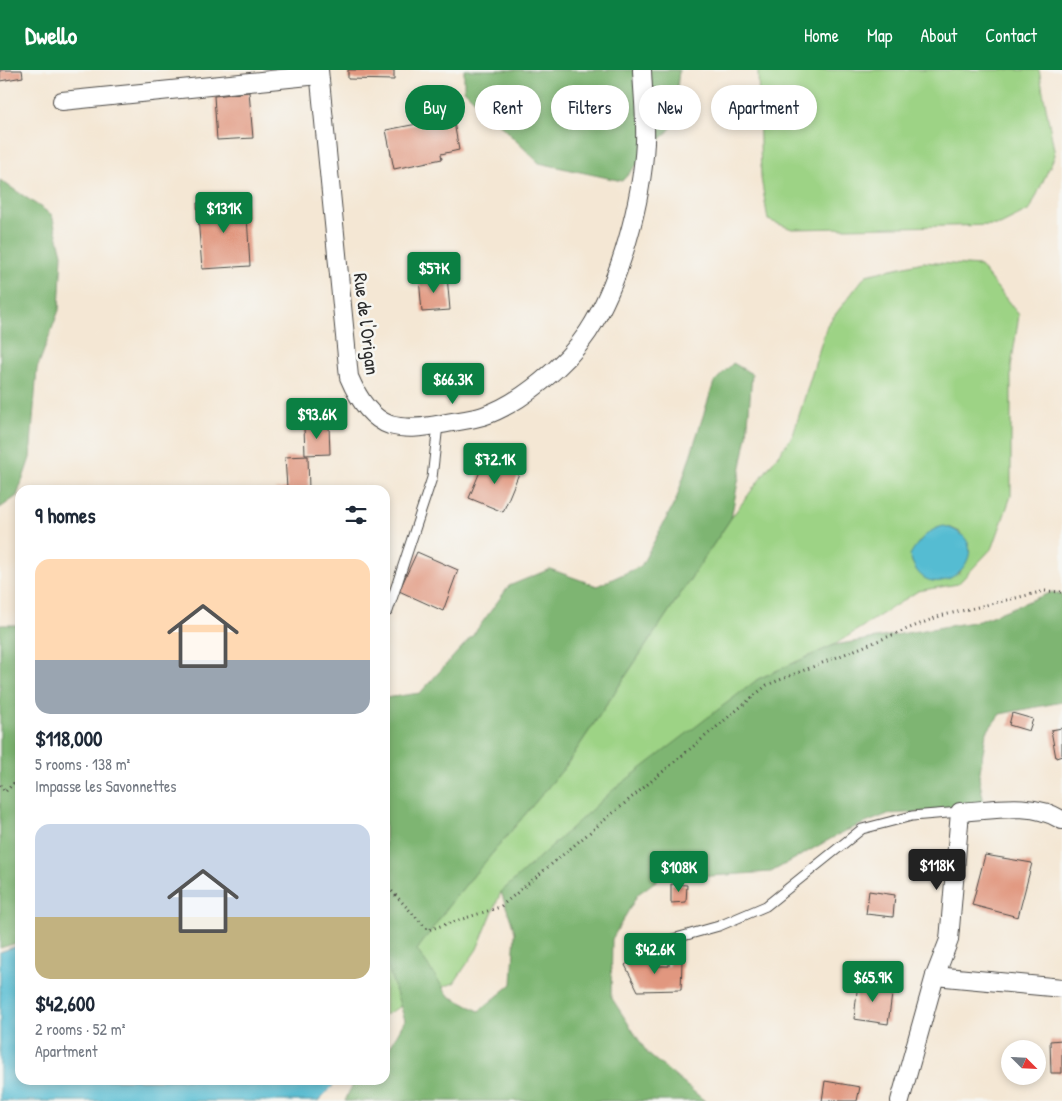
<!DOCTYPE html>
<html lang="en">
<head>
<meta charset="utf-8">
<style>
	body { margin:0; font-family:"Patrick Hand",sans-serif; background:#f6f6f7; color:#1f2937; height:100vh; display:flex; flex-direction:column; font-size:19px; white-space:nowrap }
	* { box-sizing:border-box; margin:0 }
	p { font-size:16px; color:#747a83 }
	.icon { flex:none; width:28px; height:28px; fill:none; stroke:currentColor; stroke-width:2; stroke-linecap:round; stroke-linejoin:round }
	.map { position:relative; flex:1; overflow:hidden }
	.side { position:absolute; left:15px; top:415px; width:375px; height:600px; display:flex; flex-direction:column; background:#fff; border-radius:15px; box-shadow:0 2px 8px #0003 }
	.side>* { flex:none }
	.banner { position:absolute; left:405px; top:15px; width:475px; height:45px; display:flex; gap:10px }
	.needle { width:32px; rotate:114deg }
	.tools { position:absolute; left:1001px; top:970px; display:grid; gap:10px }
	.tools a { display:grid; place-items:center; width:45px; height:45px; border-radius:50%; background:#fff; box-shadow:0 2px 8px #0003; font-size:25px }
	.price { position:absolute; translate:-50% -42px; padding:0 11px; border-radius:5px; background:#0b8043; color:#fff; font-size:16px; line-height:32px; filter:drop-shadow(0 1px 2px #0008) }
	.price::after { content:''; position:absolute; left:50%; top:30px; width:15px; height:11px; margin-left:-8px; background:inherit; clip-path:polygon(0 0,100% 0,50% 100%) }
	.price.selected { background:#222; color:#fff }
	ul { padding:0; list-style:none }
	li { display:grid; align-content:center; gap:10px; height:265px; padding:0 20px }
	li span { display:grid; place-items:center; height:155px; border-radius:15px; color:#555 }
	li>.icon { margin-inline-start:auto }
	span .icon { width:90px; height:90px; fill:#fffc; stroke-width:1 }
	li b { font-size:21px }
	h2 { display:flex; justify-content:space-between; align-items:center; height:60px; padding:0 20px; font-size:21px }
	.chip { padding:0 18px; border-radius:22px; background:#fff; box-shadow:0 2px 8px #0003; font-size:18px; line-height:45px }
	.chip.selected { background:#0b8043; color:#fff }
	header { display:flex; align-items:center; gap:30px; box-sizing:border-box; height:70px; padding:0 25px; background:#0b8043; color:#fff }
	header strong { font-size:24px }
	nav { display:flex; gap:28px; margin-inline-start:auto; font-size:18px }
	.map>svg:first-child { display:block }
	.green { fill:#9dd385; stroke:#647f58; fill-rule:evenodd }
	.forest { fill:#7eb572; stroke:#54704e }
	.water { fill:#55bcd2; stroke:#40747e }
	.building { fill:#e1977f }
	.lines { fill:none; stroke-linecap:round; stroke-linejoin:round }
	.service-casing { stroke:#494744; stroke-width:11 }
	.minor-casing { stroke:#494744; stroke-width:20 }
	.path { stroke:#494744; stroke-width:3; stroke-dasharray:1 4; stroke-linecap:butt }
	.service { stroke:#fff; stroke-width:9 }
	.minor { stroke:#fff; stroke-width:18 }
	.labels { text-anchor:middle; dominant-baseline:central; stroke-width:5; stroke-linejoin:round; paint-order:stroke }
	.street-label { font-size:19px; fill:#2b2b2b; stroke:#f6f6f2 }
</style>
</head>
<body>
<header>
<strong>Dwello</strong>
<nav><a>Home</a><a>Map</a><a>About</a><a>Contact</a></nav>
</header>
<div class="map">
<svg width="1062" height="1031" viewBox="0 0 1062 1031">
	<rect width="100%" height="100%" fill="#f6f6f2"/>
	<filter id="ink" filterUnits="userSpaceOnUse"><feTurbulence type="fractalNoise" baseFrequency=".02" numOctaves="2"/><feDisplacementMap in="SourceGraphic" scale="10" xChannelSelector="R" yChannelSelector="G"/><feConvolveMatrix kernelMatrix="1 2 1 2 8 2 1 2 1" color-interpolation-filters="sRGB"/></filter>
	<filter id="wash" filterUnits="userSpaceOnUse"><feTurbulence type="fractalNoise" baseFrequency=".0096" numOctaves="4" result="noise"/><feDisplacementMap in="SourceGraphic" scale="20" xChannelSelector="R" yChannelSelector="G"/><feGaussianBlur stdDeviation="1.12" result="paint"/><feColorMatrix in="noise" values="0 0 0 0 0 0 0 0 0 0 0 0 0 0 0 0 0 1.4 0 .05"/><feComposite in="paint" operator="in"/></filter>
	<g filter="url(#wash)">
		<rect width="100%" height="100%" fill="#f4e7d4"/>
		<g class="green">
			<path d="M758 0H1039L1055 85 1030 140 1000 155 792 159 768 150 761 108Z"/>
			<path d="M923 192 980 196 1019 245 1011 297V426L993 477 958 514 918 521 834 575 758 609 501 822 477 879 454 913 423 924 385 945V883L453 830 565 697 731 448 793 365 827 255 866 205ZM949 457 960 462 969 476 960 503 925 508 912 492C915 469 927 461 949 457Z"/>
		</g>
		<g class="forest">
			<path d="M464 0H679L673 56 622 111 539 93 464 20Z"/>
			<path d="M0 110 52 145 62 184 59 240 37 299 30 388 17 426 0 438Z"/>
			<path d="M733 293 752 304 747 366 731 448 565 697 453 830 417 880 449 926 479 941 512 914 515 862 501 822 613 720 758 609 834 575 979 551 1052 522 1062 525V632L1000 644 986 663 979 708 984 733 940 741 888 744 843 762 771 802 710 806 671 800 638 824 612 869 611 927 648 984 705 1031H345L353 1013 357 1010H385V986L405 950 385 889V628L420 623 473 565 509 516 550 499 597 516 641 496 676 430 714 312Z"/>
			<path d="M0 555H20V872L0 878Z"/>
		</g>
		<g class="water">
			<path d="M944 456C1011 475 927 551 910 485 917 472 930 458 944 456Z"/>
			<path d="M20 875V1010H339L318 1031H0V882Z"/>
		</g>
		<g id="blocks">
			<g class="building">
				<path d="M0 0H22L23 7 0 11Z"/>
				<path d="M348 0H394V10L348 9Z"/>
				<path d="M249 22 253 68 217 70 214 26Z"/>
				<path d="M453 47 459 80 441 84 442 89 394 99 386 60Z"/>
				<path d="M246 129 250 196 202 199 197 133Z"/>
				<path d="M447 206 450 240 422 242 419 208Z"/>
				<path d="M329 356 330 384 305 385 304 357Z"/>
				<path d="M308 386 309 420H273L287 418 285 387Z"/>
				<path d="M486 387 520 401 503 442 469 428Z"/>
				<path d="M417 482 458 500 443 541 399 521Z"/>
				<path d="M1012 643 1033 649 1029 661 1009 655Z"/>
				<path d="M1062 658V686L1056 688 1051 660Z"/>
				<path d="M985 785 1032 793 1018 847 972 835Z"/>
				<path d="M671 814 687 815 686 832 671 833Z"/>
				<path d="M869 821 895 825 893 847 866 844Z"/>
				<path d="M643 882 652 896H669V890L682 891 681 920 638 921 625 895Z"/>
				<path d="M858 912 893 917 888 954 854 949Z"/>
				<path d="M1062 970V1003H1051L1050 971Z"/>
				<path d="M825 1011 860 1017 857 1031H822Z"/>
			</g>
		</g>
	</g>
	<g filter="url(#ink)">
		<use href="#blocks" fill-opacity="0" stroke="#494744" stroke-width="1"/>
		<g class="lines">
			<g class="service-casing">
				<g id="service">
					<path d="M388 541 432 408 438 355"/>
					<path d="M651 875 719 856 766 836 862 759 912 746 960 742"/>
				</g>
			</g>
			<g class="minor-casing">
				<g id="minor">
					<path d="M319 0 349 307C357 326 370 348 390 355 407 360 426 357 442 354 456 351 470 350 483 346 520 334 567 294 588 262 620 213 642 131 645 72 646 48 643 24 642 0"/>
					<path d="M62 31 319 5"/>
					<path d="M935 906 949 870 960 742C993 740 1032 731 1062 750"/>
					<path d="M900 1031 935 906 1062 918"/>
				</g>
			</g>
			<g class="path">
				<path d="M0 715 5 722 20 707"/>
				<path d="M385 814 428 860 500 837 767 615 940 546 1045 521 1062 522"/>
			</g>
			<use href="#service" class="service"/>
			<use href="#minor" class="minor"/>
		</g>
	</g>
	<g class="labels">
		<g class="street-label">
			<text transform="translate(367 254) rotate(83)">Rue de l'Origan</text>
		</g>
	</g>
</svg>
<div class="tools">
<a><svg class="needle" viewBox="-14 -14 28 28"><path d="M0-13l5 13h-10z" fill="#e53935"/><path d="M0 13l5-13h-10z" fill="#747a83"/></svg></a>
</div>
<b class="price" style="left:224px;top:164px">$131K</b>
<b class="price" style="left:434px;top:224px">$57K</b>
<b class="price" style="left:453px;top:335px">$66.3K</b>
<b class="price" style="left:317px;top:370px">$93.6K</b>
<b class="price" style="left:495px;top:415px">$72.1K</b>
<b class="price selected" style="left:937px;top:821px">$118K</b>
<b class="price" style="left:679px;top:823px">$108K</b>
<b class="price" style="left:655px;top:905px">$42.6K</b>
<b class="price" style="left:873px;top:933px">$65.9K</b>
<div class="banner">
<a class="chip selected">Buy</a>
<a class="chip">Rent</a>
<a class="chip">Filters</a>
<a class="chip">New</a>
<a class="chip">Apartment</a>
</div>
<section class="side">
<h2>9 homes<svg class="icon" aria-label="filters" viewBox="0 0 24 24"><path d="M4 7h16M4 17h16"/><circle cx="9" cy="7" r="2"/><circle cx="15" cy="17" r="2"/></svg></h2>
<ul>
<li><span style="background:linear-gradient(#ffd9b3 65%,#9aa5b1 0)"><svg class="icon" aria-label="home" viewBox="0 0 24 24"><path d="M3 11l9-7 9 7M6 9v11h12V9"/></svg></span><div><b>$118,000</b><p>5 rooms · 138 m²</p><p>Impasse les Savonnettes</p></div></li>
<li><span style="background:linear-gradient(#c9d6e8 60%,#c2b280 0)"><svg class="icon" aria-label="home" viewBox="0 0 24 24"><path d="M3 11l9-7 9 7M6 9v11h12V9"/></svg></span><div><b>$42,600</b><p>2 rooms · 52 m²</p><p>Apartment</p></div></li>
</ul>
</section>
</div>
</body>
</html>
